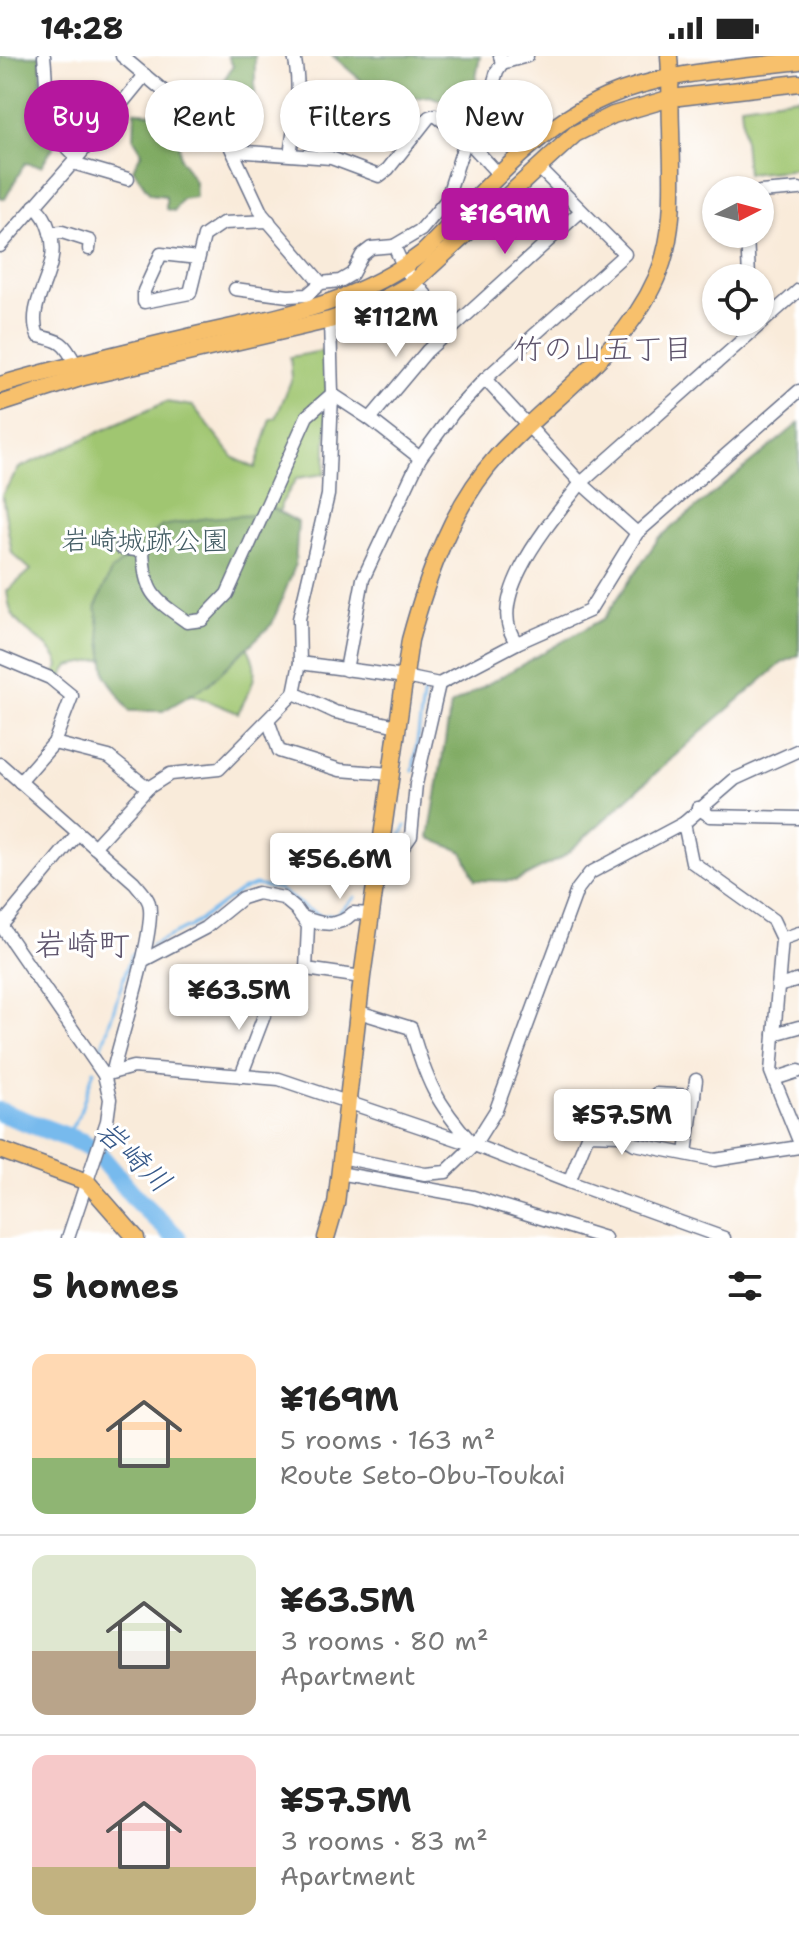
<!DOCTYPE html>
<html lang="en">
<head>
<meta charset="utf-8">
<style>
	body { margin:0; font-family:"Shantell Sans","Klee One",sans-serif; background:#f2f2f2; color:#222; height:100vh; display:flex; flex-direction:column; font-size:30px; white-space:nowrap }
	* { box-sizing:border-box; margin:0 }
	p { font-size:26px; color:#767676 }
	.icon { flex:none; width:44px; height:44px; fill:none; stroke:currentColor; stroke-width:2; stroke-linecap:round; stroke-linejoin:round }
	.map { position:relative; height:1182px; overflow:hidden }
	.details { display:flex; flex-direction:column; background:#fff; flex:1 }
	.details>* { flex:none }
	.top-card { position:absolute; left:24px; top:24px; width:752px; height:72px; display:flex; gap:16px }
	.needle { width:52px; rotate:84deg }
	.buttons { position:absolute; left:702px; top:120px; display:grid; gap:16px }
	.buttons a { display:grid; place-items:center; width:72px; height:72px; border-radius:50%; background:#fff; box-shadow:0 2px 6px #0004; font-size:40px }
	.price { position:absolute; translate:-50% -68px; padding:0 18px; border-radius:8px; background:#fff; color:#222; font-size:26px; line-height:52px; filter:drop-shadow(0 2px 4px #0008) }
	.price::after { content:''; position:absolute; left:50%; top:48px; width:24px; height:18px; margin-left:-12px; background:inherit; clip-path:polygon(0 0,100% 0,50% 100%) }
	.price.active { background:#b5179e; color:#fff }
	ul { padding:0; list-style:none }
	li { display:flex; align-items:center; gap:24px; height:200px; padding:0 32px }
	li+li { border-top:2px solid #e0e0e0 }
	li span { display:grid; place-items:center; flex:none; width:224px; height:160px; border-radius:16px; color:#555 }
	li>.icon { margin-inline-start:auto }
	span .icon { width:96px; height:96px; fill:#fffc; stroke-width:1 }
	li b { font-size:34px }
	h2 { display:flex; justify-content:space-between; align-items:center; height:96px; padding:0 32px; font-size:34px }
	.tag { padding:0 28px; border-radius:36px; background:#fff; box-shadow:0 2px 6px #0004; font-size:28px; line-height:72px }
	.tag.active { background:#b5179e; color:#fff }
	.status { display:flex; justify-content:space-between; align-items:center; height:56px; padding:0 40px; background:#fff; direction:ltr }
	.status svg { height:22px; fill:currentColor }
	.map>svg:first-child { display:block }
	.green { fill:#a0c671; stroke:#5e7a68; stroke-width:2 }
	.forest { fill:#80ab63; stroke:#4e6d60; stroke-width:2 }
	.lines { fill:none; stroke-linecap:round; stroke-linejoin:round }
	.stream { stroke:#77baed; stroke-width:3 }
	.river { stroke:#77baed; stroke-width:20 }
	.minor-casing { stroke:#697189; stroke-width:15 }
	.major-casing { stroke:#697189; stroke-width:19 }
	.minor { stroke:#fff; stroke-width:12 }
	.major { stroke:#f7c06c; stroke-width:16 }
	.labels { text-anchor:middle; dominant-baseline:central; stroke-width:6; stroke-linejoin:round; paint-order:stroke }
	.park-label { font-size:28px; fill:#435c64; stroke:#fff }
	.neighbourhood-label { font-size:30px; fill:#5e546c; stroke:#fff }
	.water-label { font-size:30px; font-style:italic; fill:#375989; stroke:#fff }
	.quarter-label { font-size:32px; fill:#5e546c; stroke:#fff }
</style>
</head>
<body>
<div class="status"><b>14:28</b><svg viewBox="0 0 49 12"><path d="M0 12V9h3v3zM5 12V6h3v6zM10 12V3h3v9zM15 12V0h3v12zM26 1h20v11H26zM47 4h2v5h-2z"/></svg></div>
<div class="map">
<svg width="799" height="1182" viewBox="0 0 799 1182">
	<rect width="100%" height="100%" fill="#fff"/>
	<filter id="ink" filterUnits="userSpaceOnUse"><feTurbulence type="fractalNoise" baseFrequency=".0125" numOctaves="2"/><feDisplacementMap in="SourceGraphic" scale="16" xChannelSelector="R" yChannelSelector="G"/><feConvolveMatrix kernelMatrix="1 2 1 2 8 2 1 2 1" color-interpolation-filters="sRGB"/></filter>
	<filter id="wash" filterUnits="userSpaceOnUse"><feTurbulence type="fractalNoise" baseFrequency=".006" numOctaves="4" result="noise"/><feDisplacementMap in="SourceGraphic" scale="32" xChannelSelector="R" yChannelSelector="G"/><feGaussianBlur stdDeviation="1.8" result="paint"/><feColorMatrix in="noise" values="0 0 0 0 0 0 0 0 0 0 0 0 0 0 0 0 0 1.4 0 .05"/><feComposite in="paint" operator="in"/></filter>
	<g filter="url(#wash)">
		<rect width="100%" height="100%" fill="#f9ebda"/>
		<g class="green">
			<path d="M799 41V113L747 118 741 49Z"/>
			<path d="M322 295 328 342 325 418 297 422 281 448 276 484 243 584C264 615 253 627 238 657L186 636 114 601 69 610 58 626H50L59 610C54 586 21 579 11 555 9 549 8 542 7 535L31 514 12 497 2 439 19 412 166 346 193 350 234 402 255 412 271 363 276 362 292 322 290 301Z"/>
		</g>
		<g class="forest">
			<path d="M0 0H40C43 27 39 67 54 90L41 110 25 107 5 143 0 141Z"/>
			<path d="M228 0H255V84L234 85 225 71 239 56 221 28 233 10Z"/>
			<path d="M333 0H480L470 56 430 40 386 46Z"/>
			<path d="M135 55 153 58 178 72 180 102 195 126 196 141 182 143 174 155 166 153V140L150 138 133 113 142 96 134 83Z"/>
			<path d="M799 367V599L782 607 708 670 563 801 516 825 475 824 463 796 429 782 451 649 604 562 659 482Z"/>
			<path d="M272 452 298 466 295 510 272 568 209 628 163 655H129L106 620 96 550 111 515 162 470 207 462 254 459Z"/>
		</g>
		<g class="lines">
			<g class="stream">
				<path d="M413 715 424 635"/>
				<path d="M400 781 406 770"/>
				<path d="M151 889 191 870 241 834 255 829 279 833 305 852 322 860 337 858 355 841"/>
				<path d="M98 1003 131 899 141 894"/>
				<path d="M67 1079 79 1059 94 1014"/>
			</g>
			<path class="river" d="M0 1056 83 1087 97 1097 138 1145 177 1182"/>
		</g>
	</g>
	<g filter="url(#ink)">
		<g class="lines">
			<g class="minor-casing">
				<g id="minor">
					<path d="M44 0C49 45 40 69 77 102"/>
					<path d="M122 0 191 58 202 62 223 75 262 158 321 227"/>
					<path d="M502 7 527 0"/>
					<path d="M233 95 331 102 379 120 388 113 429 61 435 59 466 83 500 120"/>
					<path d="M290 98C295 65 302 33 294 0"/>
					<path d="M73 107 128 123"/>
					<path d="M760 136 799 133"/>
					<path d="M34 150C44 158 46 164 50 176 63 215 24 245 38 280 61 285 64 286 75 307"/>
					<path d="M50 177 62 176 90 185 89 193"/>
					<path d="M747 178 749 222"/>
					<path d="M0 190 77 102 145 19"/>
					<path d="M198 202 161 198 144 235V246L190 237 204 180 223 167 269 165"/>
					<path d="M235 233 288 240 307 239 321 227 340 225 352 218 362 199 371 192 394 190"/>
					<path d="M452 271 404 212 394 190 421 174 446 145 466 83 488 46 497 15 502 7 500 0"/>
					<path d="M485 323 581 427 637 477"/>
					<path d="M332 338 370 363 420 402"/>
					<path d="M370 363 427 295 581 155"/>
					<path d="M121 492 143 495C145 538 153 542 187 566L202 564 227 538 307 360 332 338"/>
					<path d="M517 587C481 544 554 462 581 427L799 234"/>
					<path d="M0 601 50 622 72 640 54 687 20 726"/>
					<path d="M300 607 405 621 439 628 517 587 589 555 637 477 799 335"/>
					<path d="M346 614 363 523 420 402 453 357 485 323 625 198 538 111"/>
					<path d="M294 637 335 656 397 670"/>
					<path d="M268 664 279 695 340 714 391 718"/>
					<path d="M54 687 109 701 148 732"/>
					<path d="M0 708 134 826C139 832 147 840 149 847 157 872 120 982 113 1015"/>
					<path d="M698 752 710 760 799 762"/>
					<path d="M684 767 692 806 773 864 782 883 771 1016 799 1085"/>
					<path d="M94 791 148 732 170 718 219 713 294 637 300 607 299 563 328 439 332 338 330 264"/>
					<path d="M377 818 394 804 411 780 416 728 439 628"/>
					<path d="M303 861C322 869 338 872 353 857L371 858"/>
					<path d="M0 868 104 1019 110 1043 107 1065 68 1182"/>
					<path d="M1 870 78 777"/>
					<path d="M782 883 799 877"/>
					<path d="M142 905 205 872 242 842 258 837 283 842 296 853 308 870 306 913 362 921"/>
					<path d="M778 930 799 924"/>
					<path d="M241 931 283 949"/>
					<path d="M359 956 411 972C426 1024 436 1047 472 1087"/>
					<path d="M774 978 799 971"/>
					<path d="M104 1019 133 1011 279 1023 474 1089 569 1126 724 1182"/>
					<path d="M241 1020 270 944"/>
					<path d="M774 1023 799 1015"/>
					<path d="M624 1081 656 1038 694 1040"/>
					<path d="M686 1097 696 1024"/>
					<path d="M341 1101 425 1118 446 1116 474 1089 496 1054 577 834 590 817 684 767 735 723 799 694"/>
					<path d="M339 1117 473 1141 605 1182"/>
					<path d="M569 1126 588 1078 620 1079 635 1088 715 1104 799 1091"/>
				</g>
			</g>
			<g class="major-casing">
				<g id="major">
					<path d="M0 329C65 310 130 295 196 279 279 260 354 250 424 196 479 141 533 73 606 41 666 15 735 13 799 5"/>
					<path d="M0 348 84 321 330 264C360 254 388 243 415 225L575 78 613 59 671 42 799 27"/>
					<path d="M0 1094 87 1126 136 1182"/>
					<path d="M326 1182 336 1148 362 921 410 584C428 518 452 450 498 399 551 342 624 296 656 223 677 177 672 123 671 73 670 49 671 24 669 0"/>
				</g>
			</g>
			<use href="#minor" class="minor"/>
			<use href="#major" class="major"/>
		</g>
	</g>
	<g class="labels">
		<g class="park-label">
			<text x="145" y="484">岩崎城跡公園</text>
		</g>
		<g class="neighbourhood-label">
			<text x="603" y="292">竹の山五丁目</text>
		</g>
		<g class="water-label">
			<text transform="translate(134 1100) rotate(43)">岩崎川</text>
		</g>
		<g class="quarter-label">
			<text x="82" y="887">岩崎町</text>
		</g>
	</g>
</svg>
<div class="buttons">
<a><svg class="needle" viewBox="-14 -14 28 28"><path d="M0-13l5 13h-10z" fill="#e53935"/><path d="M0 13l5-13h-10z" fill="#767676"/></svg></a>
<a><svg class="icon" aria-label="locate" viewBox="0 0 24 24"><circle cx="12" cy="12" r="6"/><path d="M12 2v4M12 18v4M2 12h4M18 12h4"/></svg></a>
</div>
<b class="price active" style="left:505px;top:200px">¥169M</b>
<b class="price" style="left:396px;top:303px">¥112M</b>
<b class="price" style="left:340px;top:845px">¥56.6M</b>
<b class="price" style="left:239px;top:976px">¥63.5M</b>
<b class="price" style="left:622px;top:1101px">¥57.5M</b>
<div class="top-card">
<a class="tag active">Buy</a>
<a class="tag">Rent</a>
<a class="tag">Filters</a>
<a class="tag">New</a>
</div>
</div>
<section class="details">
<h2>5 homes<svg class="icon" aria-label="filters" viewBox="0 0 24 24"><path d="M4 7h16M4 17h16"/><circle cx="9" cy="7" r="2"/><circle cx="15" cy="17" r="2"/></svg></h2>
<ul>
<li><span style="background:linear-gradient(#ffd9b3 65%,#8fb573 0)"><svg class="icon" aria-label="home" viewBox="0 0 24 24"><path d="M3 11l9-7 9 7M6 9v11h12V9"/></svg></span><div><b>¥169M</b><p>5 rooms · 163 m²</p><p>Route Seto-Obu-Toukai</p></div></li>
<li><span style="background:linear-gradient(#dfe7d0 60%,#b9a48a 0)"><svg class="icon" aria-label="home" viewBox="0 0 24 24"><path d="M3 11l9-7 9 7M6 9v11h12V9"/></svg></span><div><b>¥63.5M</b><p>3 rooms · 80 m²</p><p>Apartment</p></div></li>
<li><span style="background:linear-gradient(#f6c9c9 70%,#c2b280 0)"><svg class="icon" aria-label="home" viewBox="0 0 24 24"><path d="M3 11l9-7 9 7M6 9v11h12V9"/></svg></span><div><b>¥57.5M</b><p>3 rooms · 83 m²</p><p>Apartment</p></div></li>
</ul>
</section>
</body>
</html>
